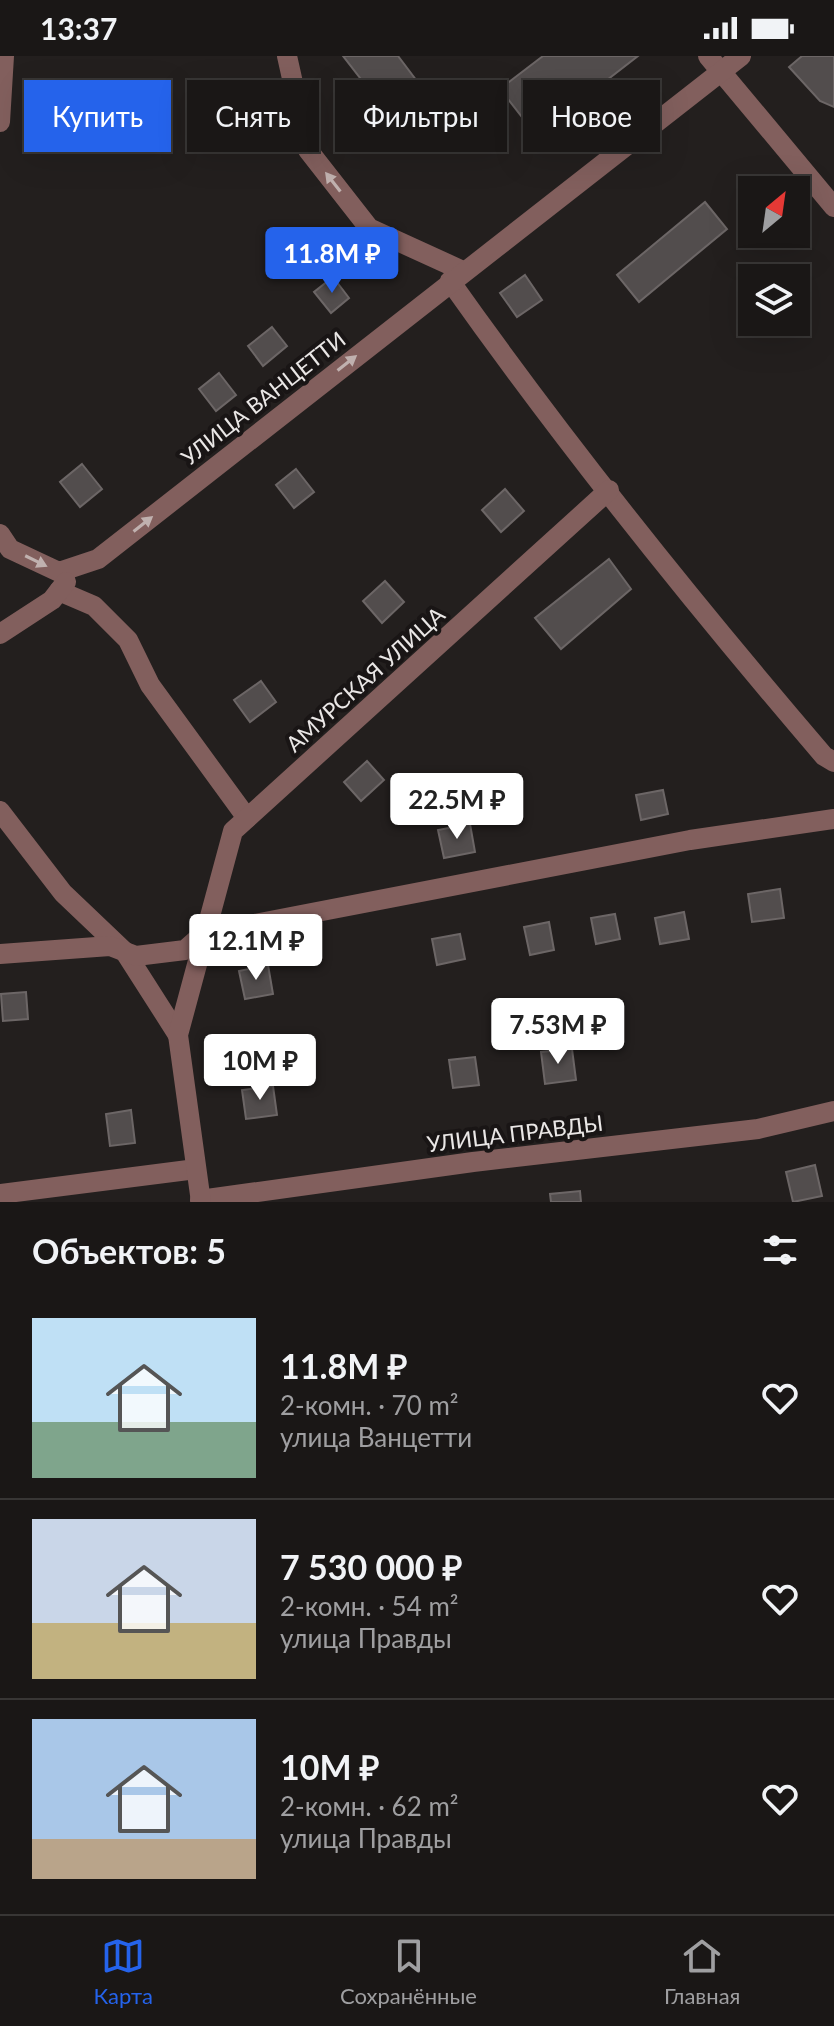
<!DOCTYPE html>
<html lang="ru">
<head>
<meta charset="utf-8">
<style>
	body { margin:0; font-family:Lato,sans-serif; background:#23201f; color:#f1f3f6; height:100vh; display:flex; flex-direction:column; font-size:30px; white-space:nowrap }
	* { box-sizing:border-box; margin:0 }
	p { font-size:26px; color:#9f9fa1 }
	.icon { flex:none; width:44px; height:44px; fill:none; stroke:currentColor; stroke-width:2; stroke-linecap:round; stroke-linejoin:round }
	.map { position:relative; height:1146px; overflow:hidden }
	.drawer { display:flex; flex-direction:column; background:#1a1716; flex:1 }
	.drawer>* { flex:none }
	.banner { position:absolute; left:24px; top:24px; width:786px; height:72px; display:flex; gap:16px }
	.needle { width:52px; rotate:29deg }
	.tools { position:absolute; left:738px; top:120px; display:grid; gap:16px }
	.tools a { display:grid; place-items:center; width:72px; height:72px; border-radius:0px; background:#1a1716; box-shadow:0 8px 32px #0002,0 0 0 2px #383635; font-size:40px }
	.price { position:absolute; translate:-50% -68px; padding:0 18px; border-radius:8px; background:#fff; color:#222; font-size:26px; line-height:52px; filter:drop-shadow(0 2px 4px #0008) }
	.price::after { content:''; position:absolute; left:50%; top:48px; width:24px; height:18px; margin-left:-12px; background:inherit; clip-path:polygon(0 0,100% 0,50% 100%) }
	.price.on { background:#2563eb; color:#fff }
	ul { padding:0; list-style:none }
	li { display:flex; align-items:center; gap:24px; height:200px; padding:0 32px }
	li+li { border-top:2px solid #383635 }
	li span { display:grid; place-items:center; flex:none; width:224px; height:160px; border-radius:0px; color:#555 }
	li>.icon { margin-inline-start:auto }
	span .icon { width:96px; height:96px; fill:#fffc; stroke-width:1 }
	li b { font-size:34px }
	h2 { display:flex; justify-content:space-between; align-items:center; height:96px; padding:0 32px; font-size:34px }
	.chip { padding:0 28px; border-radius:0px; background:#1a1716; box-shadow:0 8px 32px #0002,0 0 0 2px #383635; font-size:28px; line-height:72px }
	.chip.on { background:#2563eb; color:#fff }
	.status { display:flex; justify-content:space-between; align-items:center; height:56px; padding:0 40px; background:#1a1716; direction:ltr }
	.status svg { height:22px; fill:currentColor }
	.dock { display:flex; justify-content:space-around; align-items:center; height:112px; border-top:2px solid #383635; background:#1a1716; font-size:22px; color:#9f9fa1 }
	.dock a { display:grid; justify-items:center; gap:4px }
	.dock .on { color:#2563eb }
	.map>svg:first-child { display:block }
	.building { fill:#524d4d; stroke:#6c6666; stroke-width:2 }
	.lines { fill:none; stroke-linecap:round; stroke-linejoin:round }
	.minor { stroke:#825f5d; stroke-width:20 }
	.oneway { fill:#c0b1af }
	.labels { text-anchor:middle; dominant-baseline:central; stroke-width:8; stroke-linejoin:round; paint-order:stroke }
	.street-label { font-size:22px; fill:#eae7e6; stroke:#191515 }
</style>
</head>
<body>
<div class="status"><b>13:37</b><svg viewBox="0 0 49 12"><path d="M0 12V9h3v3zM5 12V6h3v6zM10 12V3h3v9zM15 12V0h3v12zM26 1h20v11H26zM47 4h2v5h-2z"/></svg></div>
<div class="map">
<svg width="834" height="1146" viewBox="0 0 834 1146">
	<rect width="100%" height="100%" fill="#231f1e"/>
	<g class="building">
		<path d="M343 0H398L429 41 395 67Z"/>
		<path d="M543 0H638L536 79 500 33Z"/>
		<path d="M802 0H834V51L820 45 789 11Z"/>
		<path d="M705 146 727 173 639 246 617 219Z"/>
		<path d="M525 219 542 244 517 261 500 237Z"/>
		<path d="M333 221 349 242 331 257 314 236Z"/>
		<path d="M272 271 287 290 263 310 248 290Z"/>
		<path d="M219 317 236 339 216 355 199 333Z"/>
		<path d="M82 408 102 433 80 451 60 426Z"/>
		<path d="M296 413 314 436 294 452 276 429Z"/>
		<path d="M505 433 524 455 501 476 482 454Z"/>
		<path d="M609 503 631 533 561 593 535 562Z"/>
		<path d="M385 525 404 546 382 567 363 545Z"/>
		<path d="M261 625 276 646 250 666 234 644Z"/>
		<path d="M367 705 384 724 361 745 344 726Z"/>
		<path d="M663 734 668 758 641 764 636 739Z"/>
		<path d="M470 768 475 796 444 802 438 774Z"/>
		<path d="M780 833 784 862 752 866 748 838Z"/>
		<path d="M684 856 689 883 660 888 655 862Z"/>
		<path d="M615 858 620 883 596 888 591 862Z"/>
		<path d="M549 866 554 894 530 899 524 871Z"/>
		<path d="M460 878 465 903 437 909 432 883Z"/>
		<path d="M268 909 273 938 245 943 239 915Z"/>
		<path d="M26 936 28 963 3 965 1 938Z"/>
		<path d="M572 993 576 1024 545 1028 541 996Z"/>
		<path d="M475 1001 479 1029 453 1032 449 1004Z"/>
		<path d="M273 1030 277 1059 246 1063 242 1034Z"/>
		<path d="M131 1054 135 1087 110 1090 106 1058Z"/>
		<path d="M815 1109 822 1140 793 1146 786 1116Z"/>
		<path d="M580 1135 581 1146H551L550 1138Z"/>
	</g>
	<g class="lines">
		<g class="minor">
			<path d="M287 0 308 94 369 172 463 215"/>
			<path d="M708 0 834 151"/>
			<path d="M0 66 4 0"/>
			<path d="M450 225C566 389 693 547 824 700L834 706"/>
			<path d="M0 478 10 493 59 516 98 503 741 0"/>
			<path d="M59 535 94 550 128 584 150 629 247 762"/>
			<path d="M0 578 52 544 66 526"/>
			<path d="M0 755 63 837 125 896 178 979"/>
			<path d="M0 898 110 890 136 900 185 894 203 878 690 784 834 763"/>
			<path d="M0 1138 196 1113"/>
			<path d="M200 1144 473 1106 758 1073 834 1055"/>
			<path d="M201 1146 178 979 233 775 609 434"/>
		</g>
	</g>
	<defs><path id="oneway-solid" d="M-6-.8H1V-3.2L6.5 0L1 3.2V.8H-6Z" transform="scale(2)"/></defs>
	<g class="oneway">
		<use href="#oneway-solid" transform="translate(333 126) rotate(-128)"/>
		<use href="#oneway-solid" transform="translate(347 307) rotate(-38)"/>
		<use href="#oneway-solid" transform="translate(143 468) rotate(-38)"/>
		<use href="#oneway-solid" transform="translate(36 505) rotate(26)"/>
	</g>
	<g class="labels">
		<g class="street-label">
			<text transform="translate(263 342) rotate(-38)">УЛИЦА ВАНЦЕТТИ</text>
			<text transform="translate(365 623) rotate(-42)">АМУРСКАЯ УЛИЦА</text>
			<text transform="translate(515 1077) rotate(-7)">УЛИЦА ПРАВДЫ</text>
		</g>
	</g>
</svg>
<div class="tools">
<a><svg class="needle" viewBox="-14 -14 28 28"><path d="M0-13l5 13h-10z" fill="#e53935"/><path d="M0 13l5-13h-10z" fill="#9f9fa1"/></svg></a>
<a><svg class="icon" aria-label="layers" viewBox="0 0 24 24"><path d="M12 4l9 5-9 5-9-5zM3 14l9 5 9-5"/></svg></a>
</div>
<b class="price on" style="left:332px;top:239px">11.8M ₽</b>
<b class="price" style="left:457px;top:785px">22.5M ₽</b>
<b class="price" style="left:256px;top:926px">12.1M ₽</b>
<b class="price" style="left:558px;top:1010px">7.53M ₽</b>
<b class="price" style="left:260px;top:1046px">10M ₽</b>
<div class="banner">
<a class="chip on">Купить</a>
<a class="chip">Снять</a>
<a class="chip">Фильтры</a>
<a class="chip">Новое</a>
</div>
</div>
<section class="drawer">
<h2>Объектов: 5<svg class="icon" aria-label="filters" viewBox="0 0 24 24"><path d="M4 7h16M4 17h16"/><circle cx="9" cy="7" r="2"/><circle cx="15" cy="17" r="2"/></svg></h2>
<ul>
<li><span style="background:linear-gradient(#bfe0f5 65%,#7fa58c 0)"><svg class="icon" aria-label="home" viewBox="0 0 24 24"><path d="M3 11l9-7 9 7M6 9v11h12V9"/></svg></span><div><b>11.8M ₽</b><p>2-комн. · 70 m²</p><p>улица Ванцетти</p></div><svg class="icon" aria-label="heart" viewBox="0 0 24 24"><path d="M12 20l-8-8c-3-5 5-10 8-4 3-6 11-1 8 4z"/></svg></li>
<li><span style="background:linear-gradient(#c9d6e8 65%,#c2b280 0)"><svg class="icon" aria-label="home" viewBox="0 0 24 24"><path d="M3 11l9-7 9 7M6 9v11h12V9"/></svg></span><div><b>7 530 000 ₽</b><p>2-комн. · 54 m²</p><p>улица Правды</p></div><svg class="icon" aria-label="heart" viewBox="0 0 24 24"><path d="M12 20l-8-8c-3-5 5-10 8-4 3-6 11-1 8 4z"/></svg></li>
<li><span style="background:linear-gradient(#a9c7e8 75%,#b9a48a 0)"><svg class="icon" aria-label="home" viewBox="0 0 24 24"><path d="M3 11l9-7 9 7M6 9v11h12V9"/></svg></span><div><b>10M ₽</b><p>2-комн. · 62 m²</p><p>улица Правды</p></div><svg class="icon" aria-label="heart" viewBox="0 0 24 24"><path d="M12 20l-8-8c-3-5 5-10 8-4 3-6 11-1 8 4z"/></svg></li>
</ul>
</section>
<nav class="dock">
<a class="on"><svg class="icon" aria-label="map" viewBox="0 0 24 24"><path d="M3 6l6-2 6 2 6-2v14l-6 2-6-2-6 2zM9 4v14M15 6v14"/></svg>Карта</a>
<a><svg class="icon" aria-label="saved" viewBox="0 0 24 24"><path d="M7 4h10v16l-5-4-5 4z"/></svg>Сохранённые</a>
<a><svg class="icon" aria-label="home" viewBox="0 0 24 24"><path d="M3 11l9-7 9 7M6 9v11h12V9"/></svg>Главная</a>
</nav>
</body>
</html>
